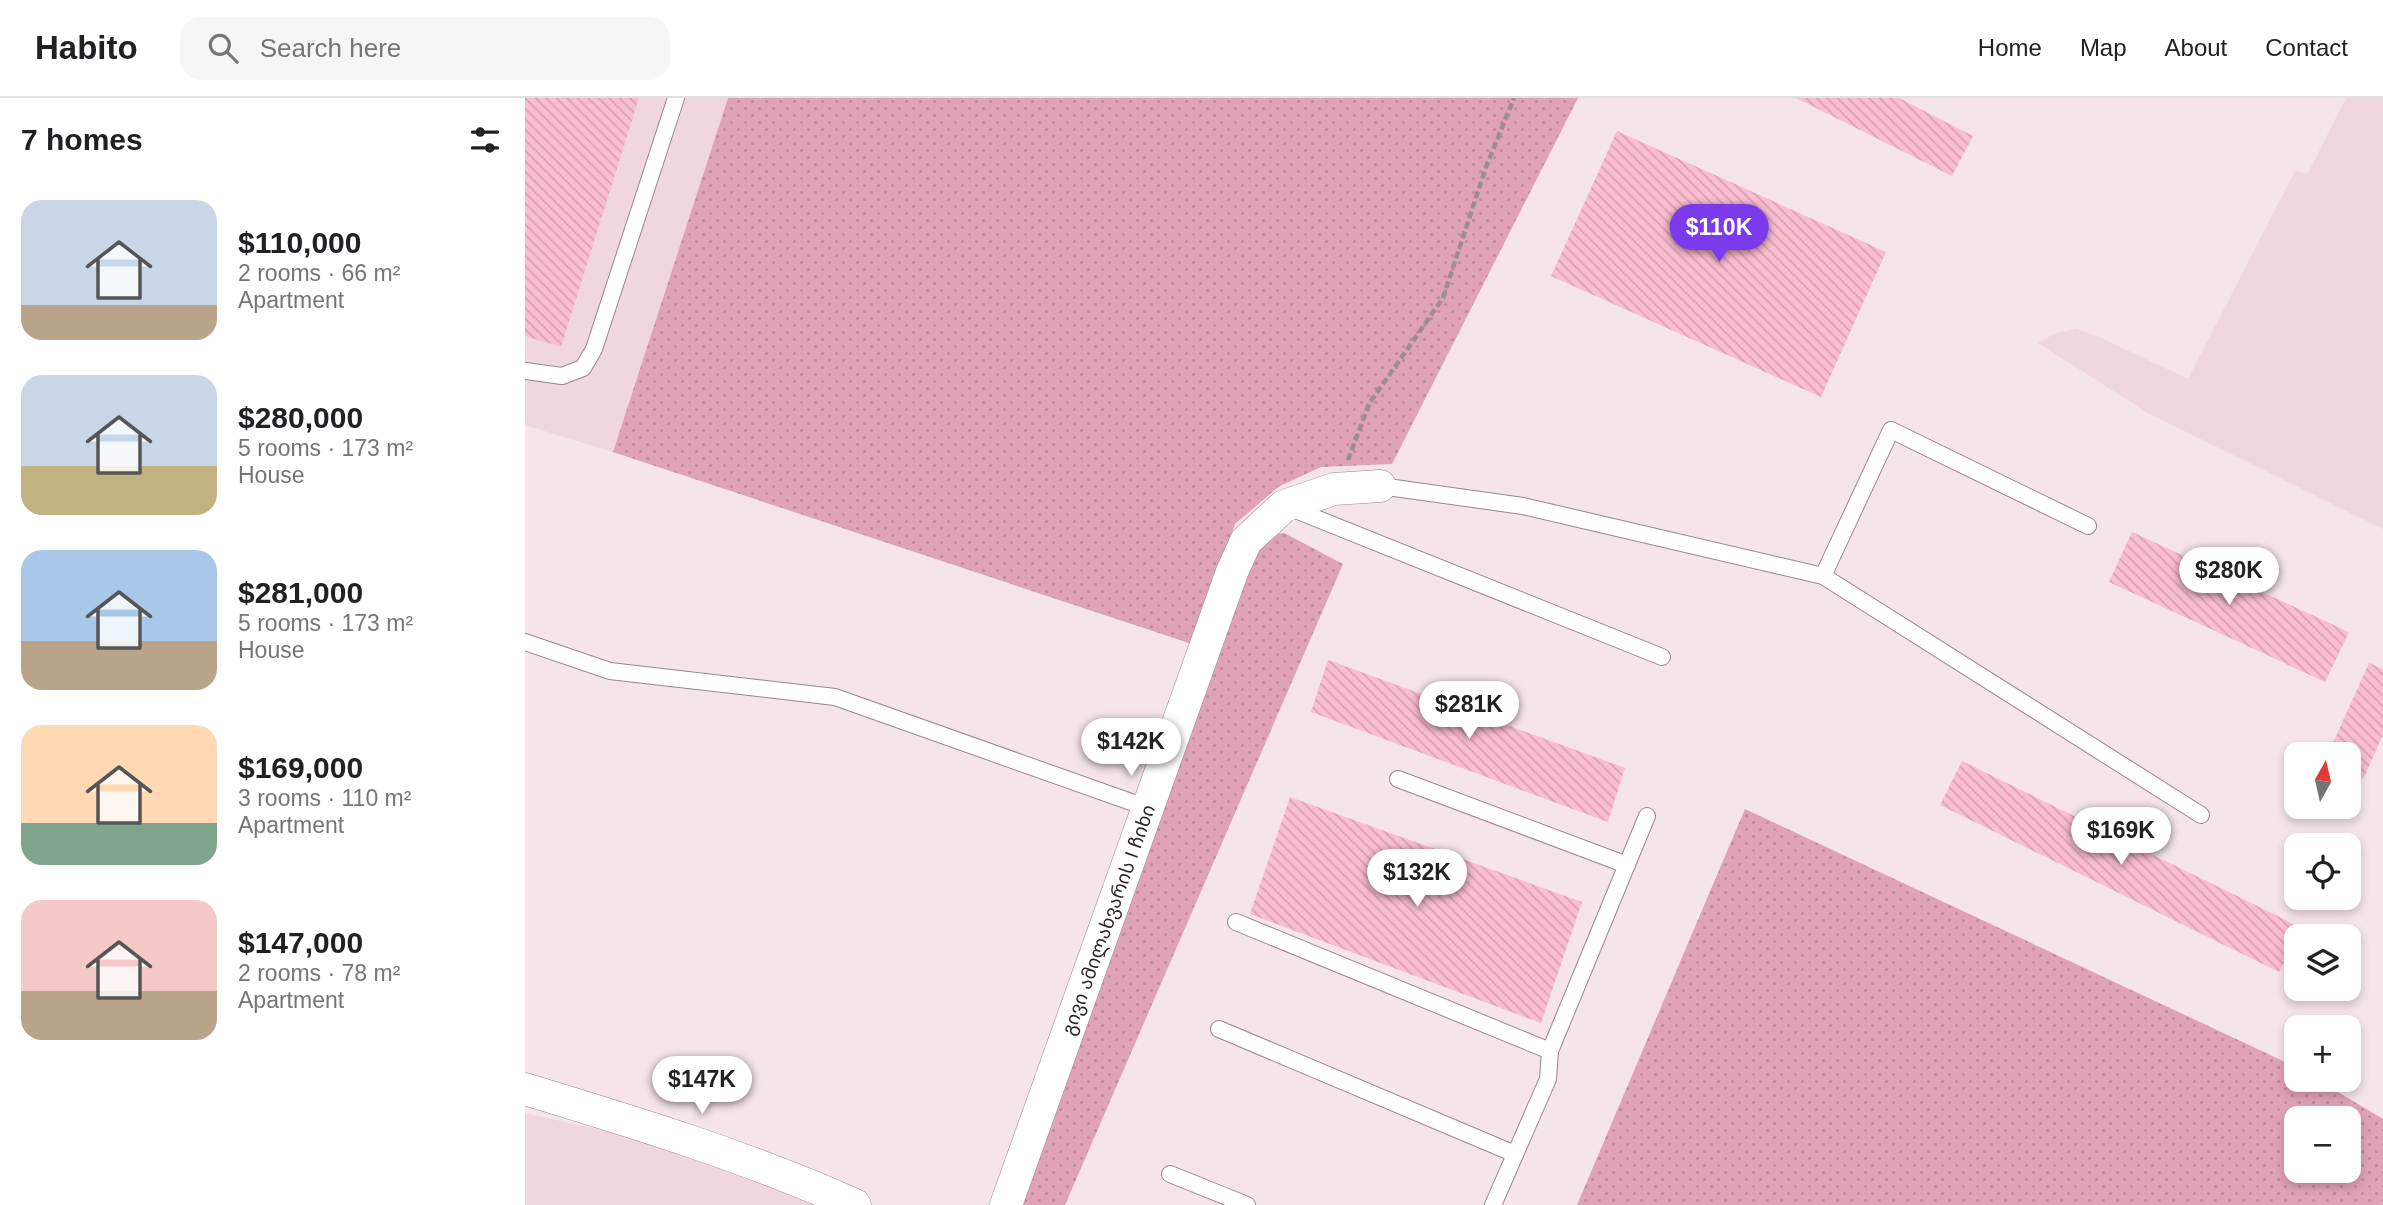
<!DOCTYPE html>
<html lang="en">
<head>
<meta charset="utf-8">
<style>
	body { margin:0; font-family:Helvetica,"Noto Sans Georgian",sans-serif; background:#f6f6f6; color:#202124; height:100vh; display:flex; flex-direction:column; font-size:26px; white-space:nowrap }
	* { box-sizing:border-box; margin:0 }
	p { font-size:23px; color:#757577 }
	.icon { flex:none; width:38px; height:38px; fill:none; stroke:currentColor; stroke-width:2; stroke-linecap:round; stroke-linejoin:round }
	.map { position:relative; flex:1; overflow:hidden }
	.side { display:flex; flex-direction:column; background:#fff; width:525px }
	.side>* { flex:none }
	.needle { width:46px; rotate:8deg }
	.tools { position:absolute; left:1759px; top:644px; display:grid; gap:14px }
	.tools a { display:grid; place-items:center; width:77px; height:77px; border-radius:14px; background:#fff; box-shadow:0 4px 10px #0003; font-size:35px }
	.price { position:absolute; translate:-50% -60px; padding:0 16px; border-radius:24px; background:#fff; color:#222; font-size:23px; line-height:46px; filter:drop-shadow(0 2px 4px #0008) }
	.price::after { content:''; position:absolute; left:50%; top:42px; width:21px; height:16px; margin-left:-10px; background:inherit; clip-path:polygon(0 0,100% 0,50% 100%) }
	.price.active { background:#7c3aed; color:#fff }
	ul { padding:0; list-style:none }
	li { display:flex; align-items:center; gap:21px; height:175px; padding:0 21px }
	li span { display:grid; place-items:center; flex:none; width:196px; height:140px; border-radius:21px; color:#555 }
	li>.icon { margin-inline-start:auto }
	span .icon { width:84px; height:84px; fill:#fffc; stroke-width:1 }
	li b { font-size:30px }
	h2 { display:flex; justify-content:space-between; align-items:center; height:84px; padding:0 21px; font-size:30px }
	header { display:flex; align-items:center; gap:42px; box-sizing:border-box; height:98px; padding:0 35px; background:#fff; border-bottom:2px solid #e0e0e0 }
	header strong { font-size:33px }
	nav { display:flex; gap:38px; margin-inline-start:auto; font-size:24px }
	.search { width:490px; height:63px; background:#f6f6f6; display:flex; align-items:center; gap:18px; box-sizing:border-box; padding:0 24px; border-radius:21px; color:#757577; font-size:26px }
	main { display:flex; flex:1; min-height:0 }
	.map>svg:first-child { display:block }
	.built { fill:#f0d6de }
	.grass { fill:url(#grass-dots); fill-rule:evenodd }
	.building { fill:url(#building-back-hatch) }
	.lines { fill:none; stroke-linecap:round; stroke-linejoin:round }
	.lane-casing { stroke:#97878b; stroke-width:18 }
	.street-casing { stroke:#97878b; stroke-width:33 }
	.path { stroke:#9a8e92; stroke-width:4.5; stroke-dasharray:7 3.5; stroke-linecap:butt }
	.lane { stroke:#fff; stroke-width:16 }
	.street { stroke:#fff; stroke-width:32 }
	.labels { text-anchor:middle; dominant-baseline:central; stroke-width:7; stroke-linejoin:round; paint-order:stroke }
	.street-label { font-size:19px; fill:#2c2628; stroke:#fff }
</style>
</head>
<body>
<header>
<strong>Habito</strong>
<div class="search"><svg class="icon" aria-label="search" viewBox="0 0 24 24"><circle cx="10" cy="10" r="6"/><path d="M15 15l6 6"/></svg>Search here</div>
<nav><a>Home</a><a>Map</a><a>About</a><a>Contact</a></nav>
</header>
<main>
<section class="side">
<h2>7 homes<svg class="icon" aria-label="filters" viewBox="0 0 24 24"><path d="M4 7h16M4 17h16"/><circle cx="9" cy="7" r="2"/><circle cx="15" cy="17" r="2"/></svg></h2>
<ul>
<li><span style="background:linear-gradient(#c9d6e8 75%,#b9a48a 0)"><svg class="icon" aria-label="home" viewBox="0 0 24 24"><path d="M3 11l9-7 9 7M6 9v11h12V9"/></svg></span><div><b>$110,000</b><p>2 rooms · 66 m²</p><p>Apartment</p></div></li>
<li><span style="background:linear-gradient(#c9d6e8 65%,#c2b280 0)"><svg class="icon" aria-label="home" viewBox="0 0 24 24"><path d="M3 11l9-7 9 7M6 9v11h12V9"/></svg></span><div><b>$280,000</b><p>5 rooms · 173 m²</p><p>House</p></div></li>
<li><span style="background:linear-gradient(#a9c7e8 65%,#b9a48a 0)"><svg class="icon" aria-label="home" viewBox="0 0 24 24"><path d="M3 11l9-7 9 7M6 9v11h12V9"/></svg></span><div><b>$281,000</b><p>5 rooms · 173 m²</p><p>House</p></div></li>
<li><span style="background:linear-gradient(#ffd9b3 70%,#7fa58c 0)"><svg class="icon" aria-label="home" viewBox="0 0 24 24"><path d="M3 11l9-7 9 7M6 9v11h12V9"/></svg></span><div><b>$169,000</b><p>3 rooms · 110 m²</p><p>Apartment</p></div></li>
<li><span style="background:linear-gradient(#f6c9c9 65%,#b9a48a 0)"><svg class="icon" aria-label="home" viewBox="0 0 24 24"><path d="M3 11l9-7 9 7M6 9v11h12V9"/></svg></span><div><b>$147,000</b><p>2 rooms · 78 m²</p><p>Apartment</p></div></li>
</ul>
</section>
<div class="map">
<svg width="1858" height="1107" viewBox="0 0 1858 1107">
	<defs>
		<pattern id="grass-dots" width="8" height="8" patternUnits="userSpaceOnUse" patternTransform="scale(1.75)"><rect width="8" height="8" fill="#e0a2b6"/><path d="M2 2h.1M6 6h.1" fill="none" stroke="#c08b9c" stroke-width="1.8" stroke-linecap="round"/></pattern>
		<pattern id="building-back-hatch" width="6" height="6" patternUnits="userSpaceOnUse" patternTransform="scale(1.75)"><rect width="6" height="6" fill="#fbbdd0"/><path d="M-1 5l2 2M0 0l6 6M5-1l2 2" fill="none" stroke="#d7a2b3"/></pattern>
	</defs>
	<rect width="100%" height="100%" fill="#f5e4e9"/>
	<g class="built">
		<path d="M0 0H203L88 354 0 327Z"/>
		<path d="M1821 0H1858V431L1623 315 1513 245 1531 235 1551 231 1572 238 1663 281 1770 73 1783 75Z"/>
		<path d="M0 1015 141 1047 288 1107H0Z"/>
	</g>
	<g class="grass">
		<path d="M203 0H1053L867 366 796 369 753 389 710 426 667 546 88 354Z"/>
		<path d="M759 435 818 466 540 1107H494L723 456 743 436Z"/>
		<path d="M1220 711 1771 969V982H1793L1858 1021V1107H1052ZM1824 1020V1073H1771V1020Z"/>
	</g>
	<g class="building">
		<path d="M0 0H114L36 249 0 238Z"/>
		<path d="M1271 0H1374L1448 38 1427 78Z"/>
		<path d="M1092 33 1361 154 1296 299 1026 178Z"/>
		<path d="M1607 434 1824 534 1800 584 1584 484Z"/>
		<path d="M803 562 1100 670 1083 724 786 614Z"/>
		<path d="M1844 565 1858 571V637L1838 681 1824 674V656H1803Z"/>
		<path d="M1437 663 1777 830 1754 874 1415 707Z"/>
		<path d="M765 699 1057 804 1016 925 725 816Z"/>
	</g>
	<g class="lines">
		<g class="lane-casing">
			<g id="lane">
				<path d="M0 273 37 278 58 270 69 251 151 0"/>
				<path d="M855 388 998 408 1298 478 1366 332 1563 428"/>
				<path d="M763 409 1137 559"/>
				<path d="M1298 478 1676 717"/>
				<path d="M0 544 85 573 310 599 623 710"/>
				<path d="M873 681 1102 767"/>
				<path d="M711 824 1025 953 1023 981 968 1107"/>
				<path d="M694 931 990 1056"/>
				<path d="M1025 953 1122 718"/>
				<path d="M645 1076 722 1107"/>
			</g>
		</g>
		<g class="street-casing">
			<g id="street">
				<path d="M0 991C112 1025 223 1059 330 1107"/>
				<path id="s1" d="M481 1107 707 474 721 443 759 408 809 391 855 388"/>
			</g>
		</g>
		<path class="path" d="M823 362 844 306 918 200 961 69 989 0"/>
		<use href="#lane" class="lane"/>
		<use href="#street" class="street"/>
	</g>
	<g class="labels">
		<g class="street-label">
			<text stroke="none"><textPath href="#s1" startOffset="303">გივი ამილახვარის I ჩიხი</textPath></text>
		</g>
	</g>
</svg>
<div class="tools">
<a><svg class="needle" viewBox="-14 -14 28 28"><path d="M0-13l5 13h-10z" fill="#e53935"/><path d="M0 13l5-13h-10z" fill="#757577"/></svg></a>
<a><svg class="icon" aria-label="locate" viewBox="0 0 24 24"><circle cx="12" cy="12" r="6"/><path d="M12 2v4M12 18v4M2 12h4M18 12h4"/></svg></a>
<a><svg class="icon" aria-label="layers" viewBox="0 0 24 24"><path d="M12 4l9 5-9 5-9-5zM3 14l9 5 9-5"/></svg></a>
<a>+</a>
<a>−</a>
</div>
<b class="price active" style="left:1194px;top:166px">$110K</b>
<b class="price" style="left:1704px;top:509px">$280K</b>
<b class="price" style="left:944px;top:643px">$281K</b>
<b class="price" style="left:606px;top:680px">$142K</b>
<b class="price" style="left:1596px;top:769px">$169K</b>
<b class="price" style="left:892px;top:811px">$132K</b>
<b class="price" style="left:177px;top:1018px">$147K</b>
</div>
</main>
</body>
</html>
